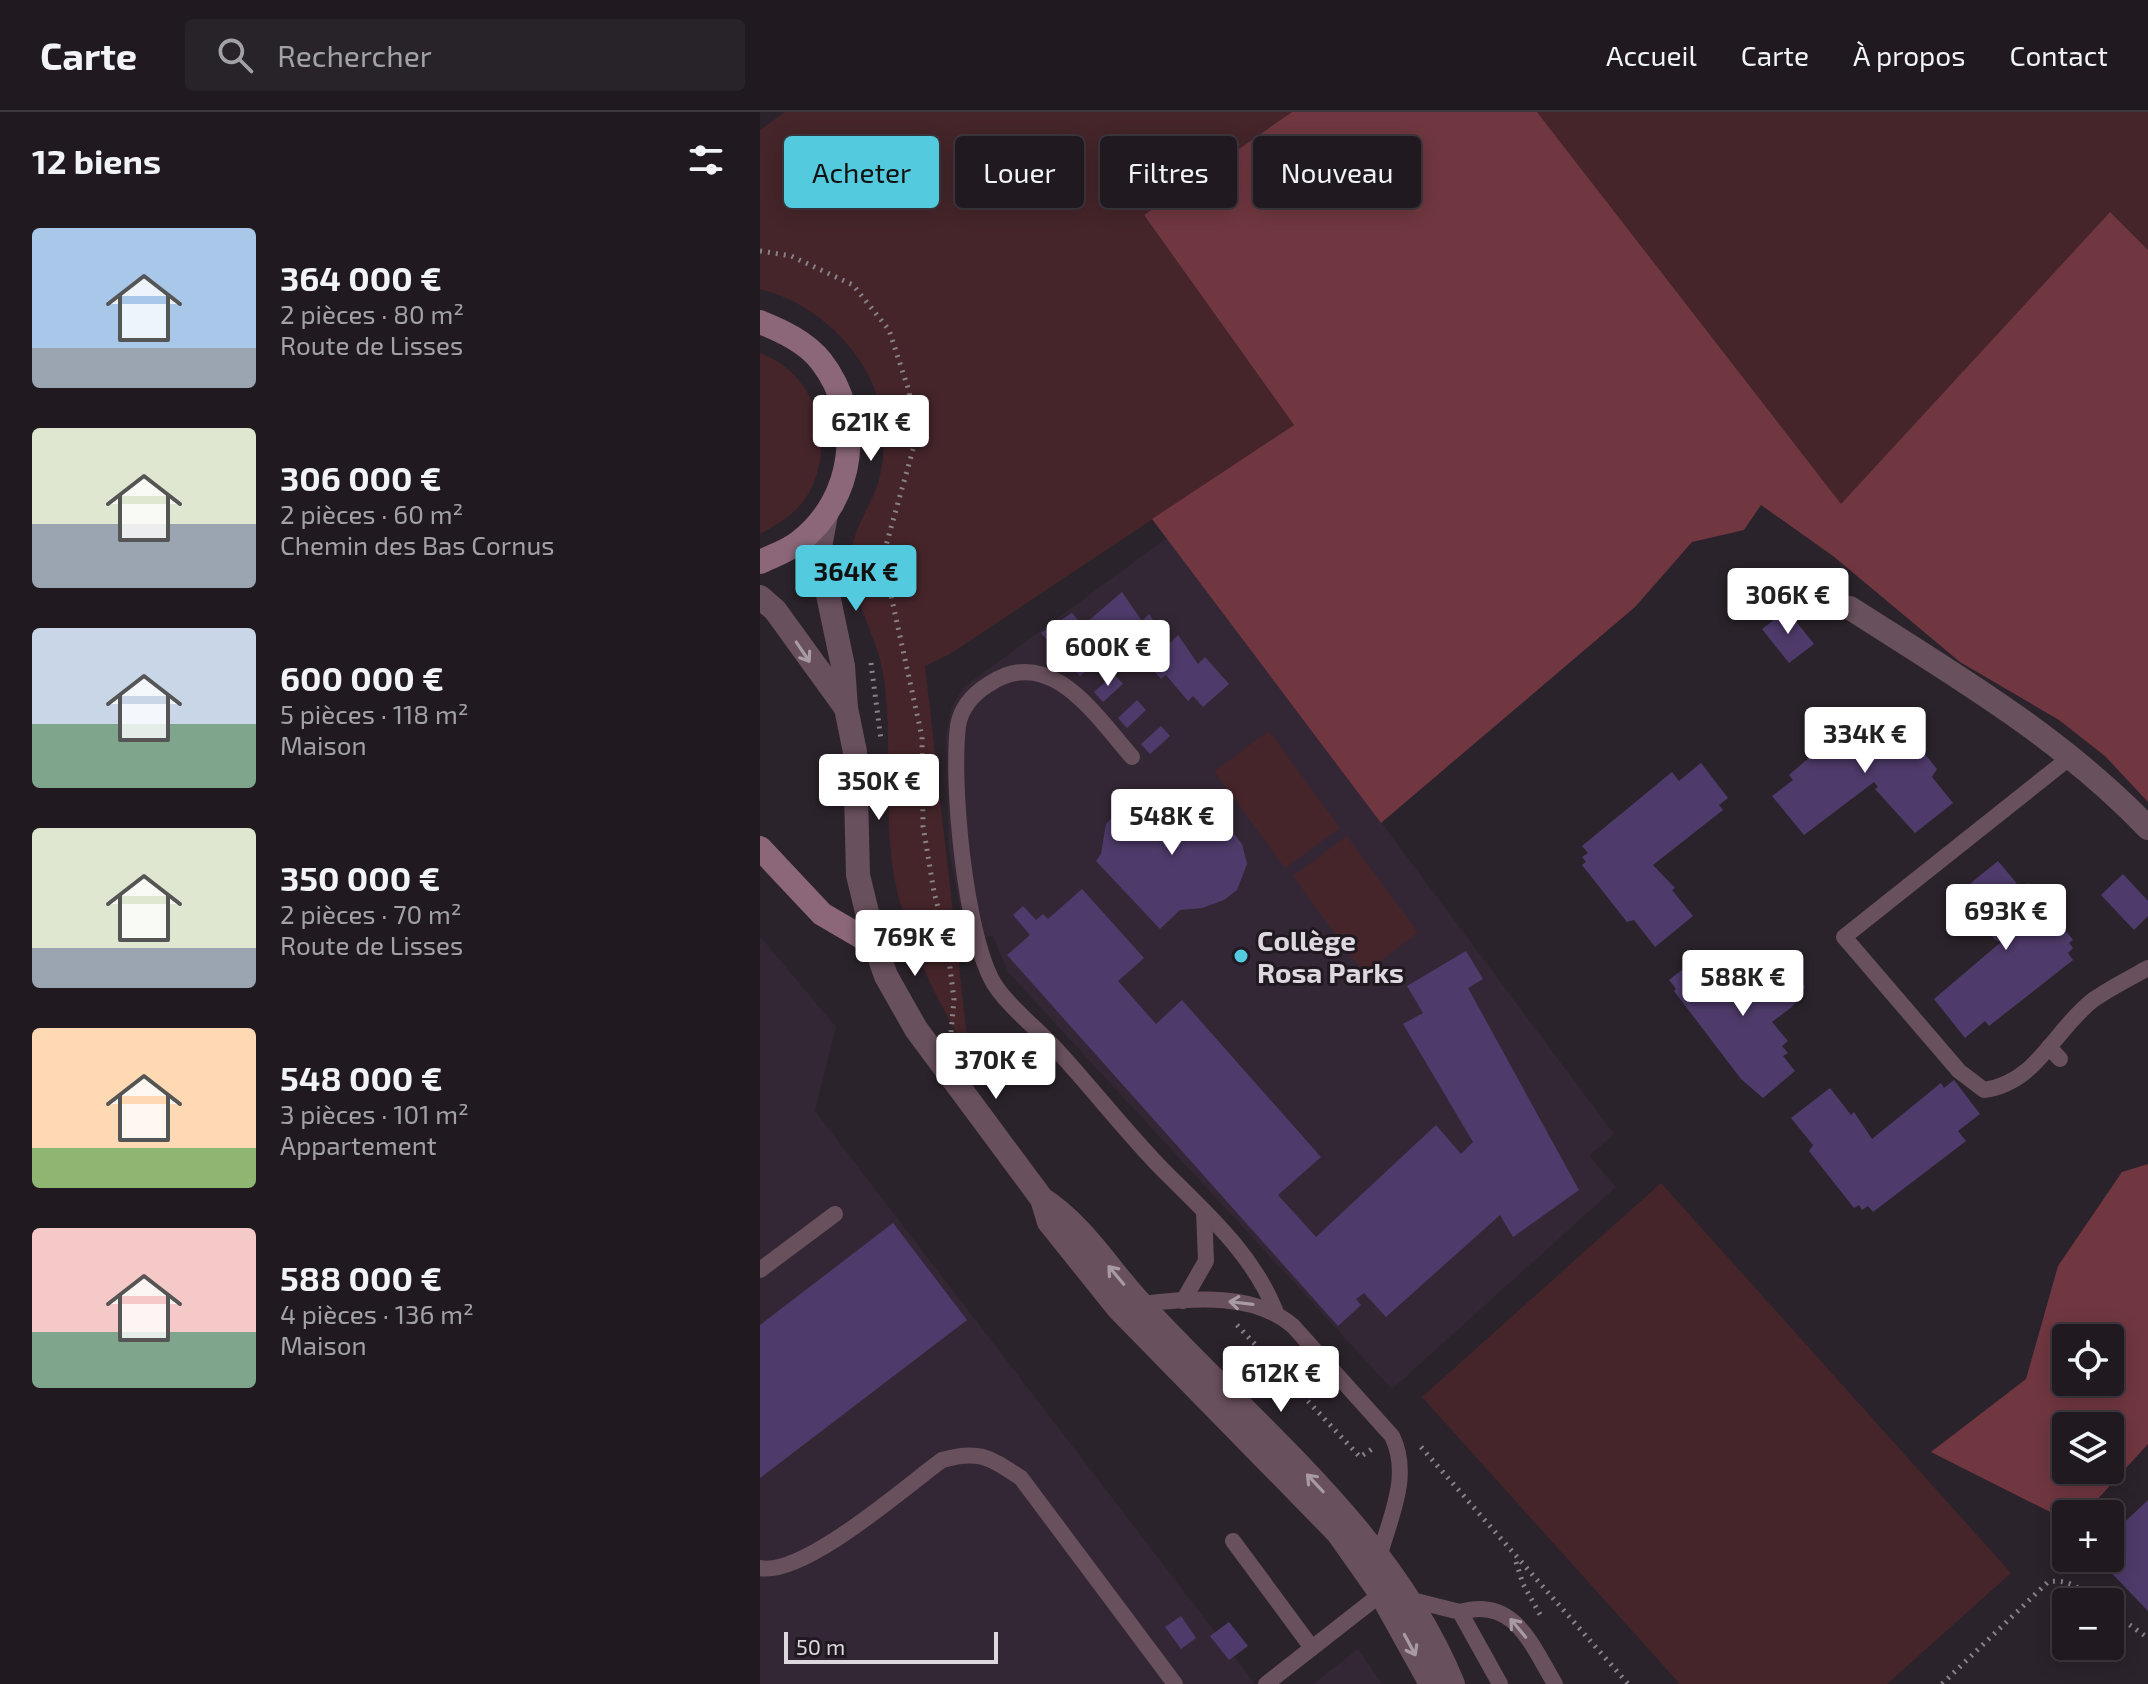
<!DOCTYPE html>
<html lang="fr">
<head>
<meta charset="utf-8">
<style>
	body { margin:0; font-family:"Exo 2",sans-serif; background:#282329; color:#f1f3f6; height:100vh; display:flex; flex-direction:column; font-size:30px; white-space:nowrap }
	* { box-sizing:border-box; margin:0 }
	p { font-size:26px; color:#a2a1a5 }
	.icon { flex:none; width:44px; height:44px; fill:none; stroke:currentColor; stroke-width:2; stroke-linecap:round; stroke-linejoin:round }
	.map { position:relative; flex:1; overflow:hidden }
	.sheet { display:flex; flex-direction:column; background:#201a20; width:760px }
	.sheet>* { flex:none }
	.hud { position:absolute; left:24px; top:24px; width:760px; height:72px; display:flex; gap:16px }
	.buttons { position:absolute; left:1292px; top:1212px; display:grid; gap:16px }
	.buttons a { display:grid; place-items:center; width:72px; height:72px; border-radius:8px; background:#201a20; box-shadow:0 4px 20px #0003,0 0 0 2px #3d383e; font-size:40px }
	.scale { position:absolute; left:24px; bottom:20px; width:214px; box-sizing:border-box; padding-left:8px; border:4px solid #ddd8dd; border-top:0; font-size:22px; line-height:28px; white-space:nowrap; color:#ddd8dd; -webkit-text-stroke:6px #211922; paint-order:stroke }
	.price { position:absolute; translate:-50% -68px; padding:0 18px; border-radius:8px; background:#fff; color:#222; font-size:26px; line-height:52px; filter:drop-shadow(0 2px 4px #0008) }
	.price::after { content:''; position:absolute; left:50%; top:48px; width:24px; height:18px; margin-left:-12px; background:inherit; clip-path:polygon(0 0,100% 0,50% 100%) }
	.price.on { background:#54cade; color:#111 }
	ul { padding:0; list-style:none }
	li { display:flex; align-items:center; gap:24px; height:200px; padding:0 32px }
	li span { display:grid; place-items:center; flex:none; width:224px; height:160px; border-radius:8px; color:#555 }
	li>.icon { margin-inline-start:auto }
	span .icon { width:96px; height:96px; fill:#fffc; stroke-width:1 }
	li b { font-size:34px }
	h2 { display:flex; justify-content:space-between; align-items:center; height:96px; padding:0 32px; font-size:34px }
	.chip { padding:0 28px; border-radius:8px; background:#201a20; box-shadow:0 4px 20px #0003,0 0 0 2px #3d383e; font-size:28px; line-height:72px }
	.chip.on { background:#54cade; color:#111 }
	header { display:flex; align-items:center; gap:48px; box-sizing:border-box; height:112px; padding:0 40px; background:#201a20; border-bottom:2px solid #3d383e }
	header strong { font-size:38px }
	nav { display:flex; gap:44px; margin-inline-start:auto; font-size:28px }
	.search { width:560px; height:72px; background:#282329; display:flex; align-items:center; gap:20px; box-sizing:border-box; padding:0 28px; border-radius:8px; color:#a2a1a5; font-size:30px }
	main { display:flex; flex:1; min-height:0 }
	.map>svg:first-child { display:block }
	.built { fill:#342735 }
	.green { fill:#45252a }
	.forest { fill:#703740; fill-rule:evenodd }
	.building { fill:#4f3b6b }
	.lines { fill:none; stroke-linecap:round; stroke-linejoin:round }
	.path { stroke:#888288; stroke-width:5; stroke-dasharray:2 6; stroke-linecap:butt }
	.lane { stroke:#68505c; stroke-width:16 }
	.street { stroke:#68505c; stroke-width:24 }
	.secondary { stroke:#8c677a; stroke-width:24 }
	.oneway { stroke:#a89ba3 }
	.poi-dot { fill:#54cade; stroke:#211922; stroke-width:3 }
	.labels { text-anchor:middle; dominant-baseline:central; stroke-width:6; stroke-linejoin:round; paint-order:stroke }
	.poi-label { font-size:28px; font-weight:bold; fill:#ddd8dd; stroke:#211922; text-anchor:start }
</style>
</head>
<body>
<header>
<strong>Carte</strong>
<div class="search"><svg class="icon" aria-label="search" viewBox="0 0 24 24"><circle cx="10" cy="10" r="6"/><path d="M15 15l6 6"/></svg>Rechercher</div>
<nav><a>Accueil</a><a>Carte</a><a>À propos</a><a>Contact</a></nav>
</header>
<main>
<section class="sheet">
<h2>12 biens<svg class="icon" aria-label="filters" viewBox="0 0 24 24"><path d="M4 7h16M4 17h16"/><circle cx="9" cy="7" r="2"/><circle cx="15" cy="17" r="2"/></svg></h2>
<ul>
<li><span style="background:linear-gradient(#a9c7e8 75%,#9aa5b1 0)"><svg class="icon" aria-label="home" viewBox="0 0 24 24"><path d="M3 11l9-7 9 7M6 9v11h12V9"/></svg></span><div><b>364 000 €</b><p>2 pièces · 80 m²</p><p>Route de Lisses</p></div></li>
<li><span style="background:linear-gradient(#dfe7d0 60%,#9aa5b1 0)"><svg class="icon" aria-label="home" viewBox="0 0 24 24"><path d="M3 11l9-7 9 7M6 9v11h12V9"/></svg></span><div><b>306 000 €</b><p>2 pièces · 60 m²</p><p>Chemin des Bas Cornus</p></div></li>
<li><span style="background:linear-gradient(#c9d6e8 60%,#7fa58c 0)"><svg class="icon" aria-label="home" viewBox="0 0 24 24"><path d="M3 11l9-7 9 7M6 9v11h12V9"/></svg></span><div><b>600 000 €</b><p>5 pièces · 118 m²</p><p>Maison</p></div></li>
<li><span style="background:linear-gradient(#dfe7d0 75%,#9aa5b1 0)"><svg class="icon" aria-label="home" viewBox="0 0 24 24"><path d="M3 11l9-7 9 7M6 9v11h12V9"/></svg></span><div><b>350 000 €</b><p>2 pièces · 70 m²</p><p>Route de Lisses</p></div></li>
<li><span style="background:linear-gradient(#ffd9b3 75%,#8fb573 0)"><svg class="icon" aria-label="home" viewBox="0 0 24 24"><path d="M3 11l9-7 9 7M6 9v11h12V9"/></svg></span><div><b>548 000 €</b><p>3 pièces · 101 m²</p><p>Appartement</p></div></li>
<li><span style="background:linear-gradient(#f6c9c9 65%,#7fa58c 0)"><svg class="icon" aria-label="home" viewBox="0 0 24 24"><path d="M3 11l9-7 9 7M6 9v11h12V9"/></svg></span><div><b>588 000 €</b><p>4 pièces · 136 m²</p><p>Maison</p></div></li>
</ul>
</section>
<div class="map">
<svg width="1388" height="1572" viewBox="0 0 1388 1572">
	<rect width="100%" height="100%" fill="#2b232b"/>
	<g class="built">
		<path d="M408 425 854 1022 829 1044 856 1075 632 1277 248 860 233 824 206 828 189 736 186 624 192 594 204 575Z"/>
		<path d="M0 824 76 915 55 999 495 1572H0Z"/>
		<path d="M598 1537 622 1572H553Z"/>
	</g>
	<g class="green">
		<path d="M25 0H532L384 103 534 313 190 542 165 554 209 943C173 880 139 816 131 742 125 684 132 625 124 567 119 529 96 494 91 457 88 426 105 404 116 377 125 353 126 319 120 294 107 238 54 190 0 177V18Z"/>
		<path d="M777 0H1388V138L1349 101 1081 393Z"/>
		<path d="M0 241C57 262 78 332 47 384 36 402 18 412 0 422Z"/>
		<path d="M509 619 580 716 525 756 454 659Z"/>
		<path d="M587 724 658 821 604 861 533 764Z"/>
		<path d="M901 1071 1251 1461 1127 1572H920L662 1285Z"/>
	</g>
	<g class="forest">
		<path d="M532 0H777L1081 392 1350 100 1388 138V690L1345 644 1299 608 1200 550 1073 444 1001 393 984 418 932 430 875 495 621 711 392 407 534 313 384 103Z"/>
		<path d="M1388 1052V1332L1324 1402H1306V1408L1171 1340 1266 1267 1298 1154 1362 1060ZM1350 1226V1270H1306V1226ZM1350 1314V1358H1306V1314Z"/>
	</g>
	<g class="building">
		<path d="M362 480 382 509 389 502 410 531 418 523 438 552 445 545 469 572 443 595 433 584 428 589 406 563 401 567 378 541 373 545 346 522 341 526 327 510Z"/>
		<path d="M1027 498 1054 532 1029 551 1002 517Z"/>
		<path d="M312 501 323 514 296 538 281 521Z"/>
		<path d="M331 537 340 547 320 564 311 554Z"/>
		<path d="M354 562 363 572 343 590 334 580Z"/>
		<path d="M377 588 386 598 367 616 358 606Z"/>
		<path d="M1112 597 1118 603 1124 599 1128 604 1132 601 1177 657 1172 665 1193 691 1155 721 1115 677 1118 675 1114 670 1044 723 1012 684 1033 668 1029 663 1058 638Z"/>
		<path d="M401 614 410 624 390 642 381 632Z"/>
		<path d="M941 651 968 686 959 693 963 698 893 753 915 776 912 778 933 804 895 835 874 808 867 810 822 753 826 750 822 745 828 741 822 734 912 660 919 669Z"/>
		<path d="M413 685 436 691 466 712 482 732 487 752 477 778 464 788 442 796 420 798 400 817 336 749 341 742 346 712 359 698 384 687Z"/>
		<path d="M1238 749 1259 774 1268 771 1313 828 1309 831 1313 836 1308 841 1313 848 1229 914 1225 909 1205 926 1174 887 1241 830 1235 828 1201 779Z"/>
		<path d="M1363 762 1388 789V804L1374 818 1341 783Z"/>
		<path d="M322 777 384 846 358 869 396 912 422 888 561 1045 518 1083 556 1125 676 1013 701 1042 713 1030 643 912 663 901 647 874 706 839 723 867 708 876 819 1078 753 1125 740 1103 626 1205 604 1181 596 1187 601 1193 578 1214 247 843 270 823 253 803 263 794 276 808 283 802 288 807Z"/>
		<path d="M942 842 954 857 958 853 964 860 969 856 984 875 999 862 1026 851 1045 875 1033 894 1012 910 1028 929 1022 934 1028 941 1023 944 1035 959 1003 986 981 967 914 879 916 877 909 868Z"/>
		<path d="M1194 968 1220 1002 1198 1019 1206 1029 1113 1100 1108 1094 1102 1098 1099 1093 1094 1096 1049 1039 1053 1033 1031 1006 1070 976 1091 1003 1094 1000 1112 1027 1181 971 1184 976Z"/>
		<path d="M133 1111 207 1208 0 1366V1213Z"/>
		<path d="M1388 1388V1499L1337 1446H1350V1424Z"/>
		<path d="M421 1504 436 1526 421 1537 405 1515Z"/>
		<path d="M469 1510 488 1534 469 1548 450 1524Z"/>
	</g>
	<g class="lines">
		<g class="path">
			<path d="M0 139 31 144 93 173 129 218 149 279 154 334 125 437 127 465 162 625 163 714 174 780 187 831 194 888 191 920"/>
			<path d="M111 551 121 628"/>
			<path d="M477 1213 600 1345 615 1335"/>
			<path d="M661 1335 868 1572"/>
			<path d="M756 1450 763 1472 782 1506"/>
			<path d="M1350 1499 1388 1526"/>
			<path d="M1182 1572 1288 1470C1309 1466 1321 1478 1338 1490"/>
		</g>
		<g class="lane">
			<path d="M1313 643 1084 825 1199 959 1224 978C1277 971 1294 918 1333 888 1350 876 1370 866 1388 856"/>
			<path d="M372 645C336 604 290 531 229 572 213 582 201 595 198 614 191 672 205 820 233 870 245 891 277 917 295 936 332 976 365 1019 403 1058 446 1101 492 1141 515 1198"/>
			<path d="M1289 935 1300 947"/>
			<path d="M0 1158 75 1102"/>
			<path d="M423 1189 446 1149 444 1099"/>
			<path d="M380 1192C430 1187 493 1179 533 1214L632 1324C651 1363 631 1403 620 1442"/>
			<path d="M473 1429 552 1536"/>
			<path d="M0 1456C43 1465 145 1375 182 1348 220 1337 230 1346 261 1366L415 1572"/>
			<path d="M648 1487 700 1500 740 1572"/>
			<path d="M700 1500C754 1484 771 1532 795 1572"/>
			<path d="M506 1572 621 1482"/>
		</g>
		<g class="street">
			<path d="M66 403 59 440 83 554 86 596 95 640 98 763 115 833 126 864 156 917 282 1087C323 1113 349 1158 382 1193 492 1313 630 1418 693 1572"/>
			<path d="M0 485 15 498 86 596"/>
			<path d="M1090 496C1196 564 1301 625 1388 716"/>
			<path d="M282 1087 289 1110 358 1196 578 1421 621 1482 671 1572"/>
		</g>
		<g class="secondary">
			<path d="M0 210C22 219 46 230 61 249 105 306 95 387 39 430 28 439 12 444 0 450"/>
			<path d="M0 736 62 802 115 833"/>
		</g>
	</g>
	<defs><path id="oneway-shaft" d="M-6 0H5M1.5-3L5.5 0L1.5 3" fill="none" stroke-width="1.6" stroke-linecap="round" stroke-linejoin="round" transform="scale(2)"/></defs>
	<g class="oneway">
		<use href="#oneway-shaft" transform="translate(43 540) rotate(56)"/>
		<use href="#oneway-shaft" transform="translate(356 1163) rotate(-130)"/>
		<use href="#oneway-shaft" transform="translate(481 1191) rotate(-173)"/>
		<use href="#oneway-shaft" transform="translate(555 1371) rotate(-133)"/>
		<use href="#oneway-shaft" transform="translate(758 1516) rotate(-130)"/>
		<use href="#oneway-shaft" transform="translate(650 1533) rotate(62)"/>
	</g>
	<circle class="poi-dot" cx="481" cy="844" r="8"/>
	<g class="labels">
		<g class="poi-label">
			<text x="497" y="828">Collège<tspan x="497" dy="32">Rosa Parks</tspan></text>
		</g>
	</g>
</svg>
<div class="buttons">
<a><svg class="icon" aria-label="locate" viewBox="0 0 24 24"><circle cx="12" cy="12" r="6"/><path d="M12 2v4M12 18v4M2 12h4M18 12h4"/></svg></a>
<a><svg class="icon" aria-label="layers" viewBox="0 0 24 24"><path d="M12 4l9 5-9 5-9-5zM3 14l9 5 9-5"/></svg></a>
<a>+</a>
<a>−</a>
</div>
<div class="scale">50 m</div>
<b class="price" style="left:111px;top:351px">621K €</b>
<b class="price on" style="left:96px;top:501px">364K €</b>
<b class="price" style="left:1028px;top:524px">306K €</b>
<b class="price" style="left:348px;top:576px">600K €</b>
<b class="price" style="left:1105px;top:663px">334K €</b>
<b class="price" style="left:119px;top:710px">350K €</b>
<b class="price" style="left:412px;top:745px">548K €</b>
<b class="price" style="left:1246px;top:840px">693K €</b>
<b class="price" style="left:155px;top:866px">769K €</b>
<b class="price" style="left:983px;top:906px">588K €</b>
<b class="price" style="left:236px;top:989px">370K €</b>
<b class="price" style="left:521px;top:1302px">612K €</b>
<div class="hud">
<a class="chip on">Acheter</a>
<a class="chip">Louer</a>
<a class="chip">Filtres</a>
<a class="chip">Nouveau</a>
</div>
</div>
</main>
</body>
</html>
